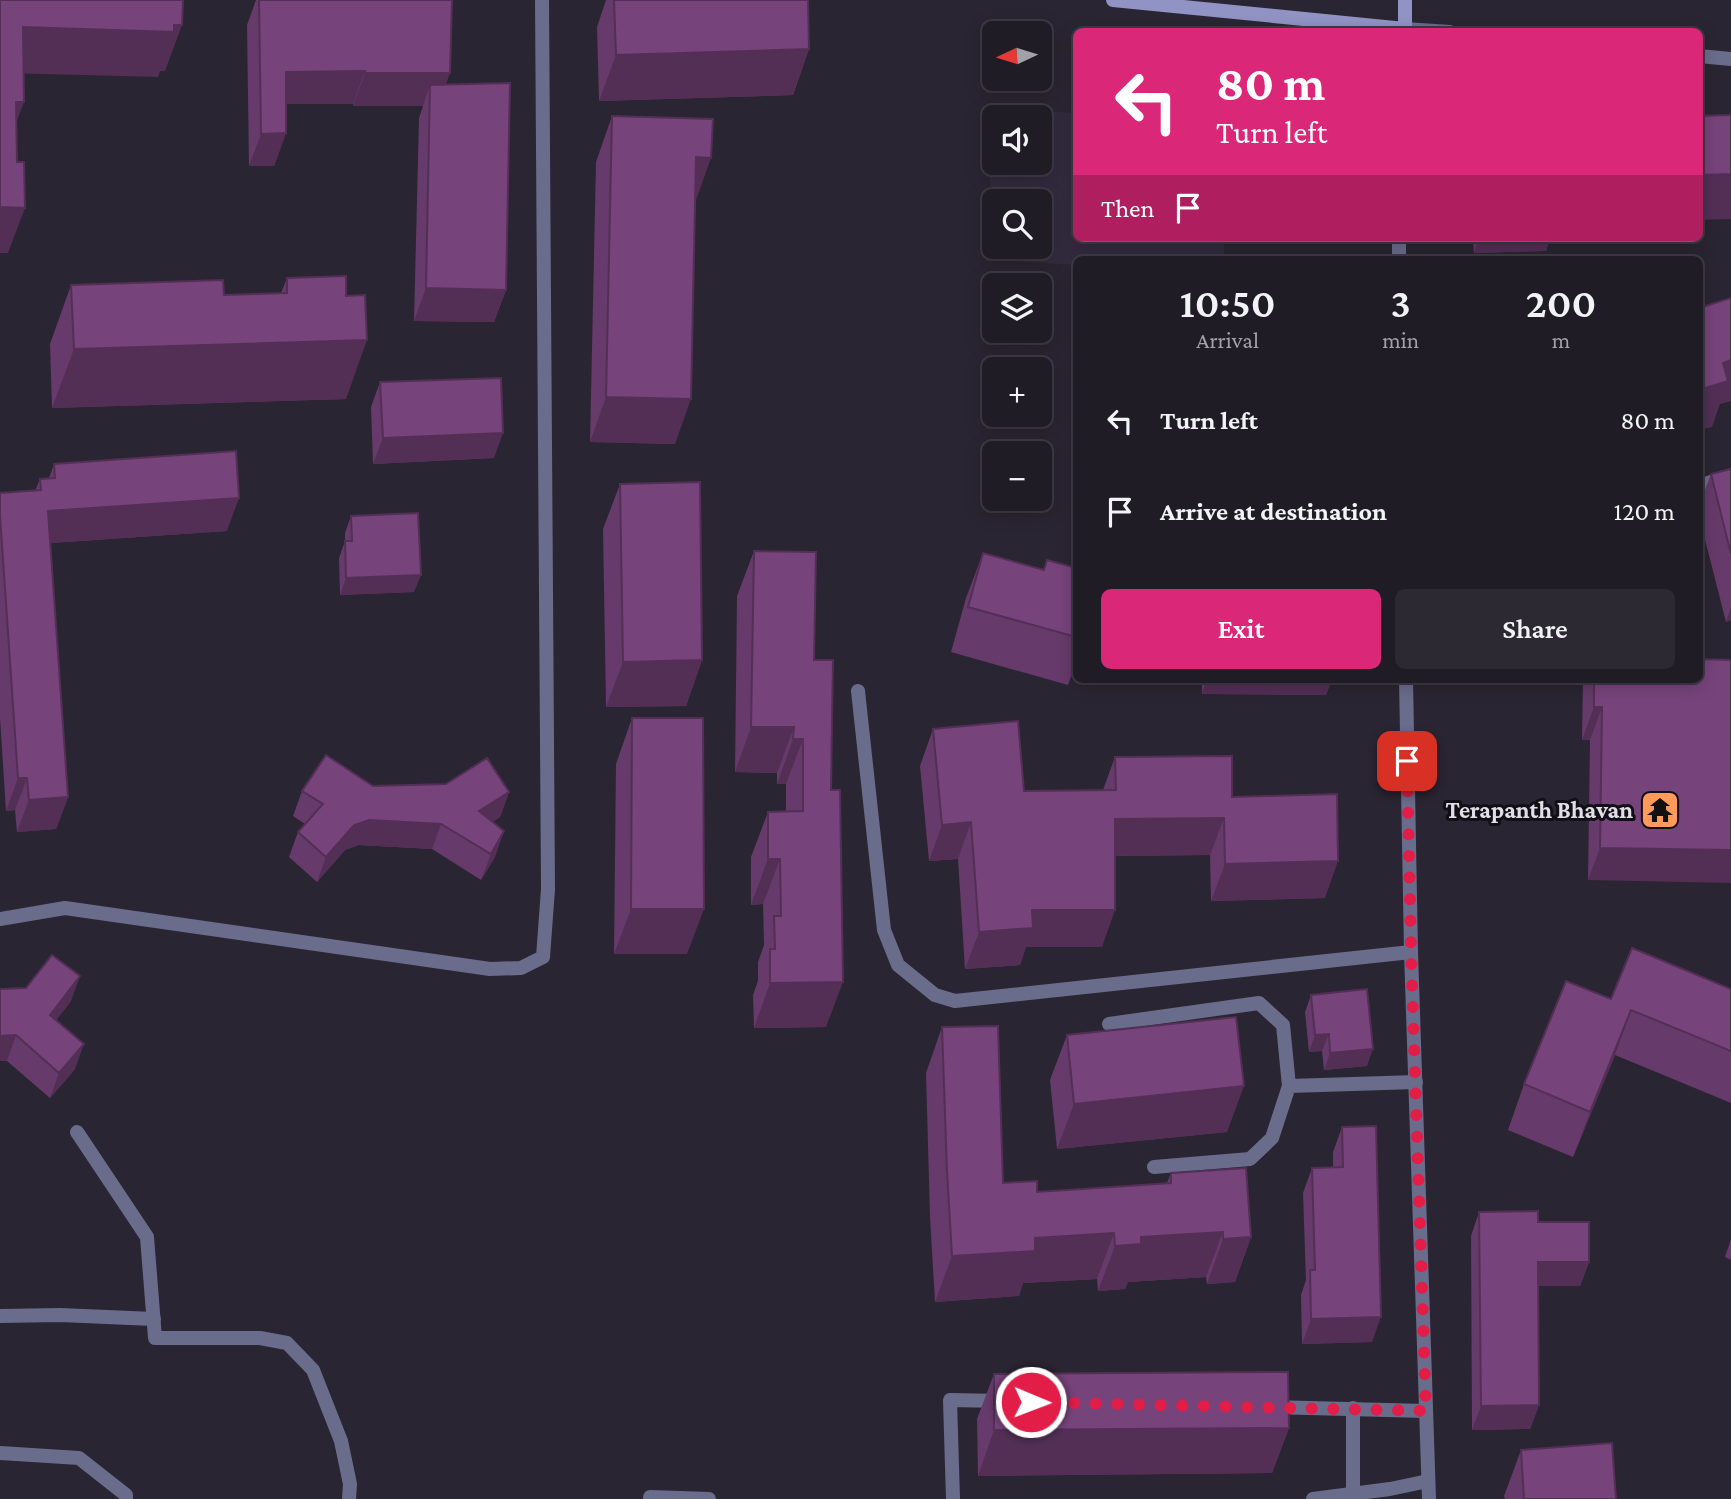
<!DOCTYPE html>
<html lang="en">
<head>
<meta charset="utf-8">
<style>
  body { margin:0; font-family:"Crimson Pro",serif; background:#2d2932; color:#f1f3f6; height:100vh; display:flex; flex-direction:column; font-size:26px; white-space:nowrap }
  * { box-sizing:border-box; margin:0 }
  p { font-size:23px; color:#a2a1a7 }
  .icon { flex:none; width:38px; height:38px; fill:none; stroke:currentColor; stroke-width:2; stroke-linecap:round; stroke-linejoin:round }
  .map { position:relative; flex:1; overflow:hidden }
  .side { position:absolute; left:1073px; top:256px; width:630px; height:427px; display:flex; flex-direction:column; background:#201c26; border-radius:10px; box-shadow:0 4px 18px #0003,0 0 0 2px #3d3a43 }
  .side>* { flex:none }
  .top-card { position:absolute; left:1073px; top:28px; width:630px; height:214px; border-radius:10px; box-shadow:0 4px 18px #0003,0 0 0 2px #3d3a43; background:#db2777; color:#fff; overflow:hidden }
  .needle { width:46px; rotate:266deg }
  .fabs { position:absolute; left:982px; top:21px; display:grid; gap:14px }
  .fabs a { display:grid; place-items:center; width:70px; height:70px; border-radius:10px; background:#201c26; box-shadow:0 4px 18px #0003,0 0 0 2px #3d3a43; font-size:35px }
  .pin { position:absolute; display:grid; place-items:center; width:60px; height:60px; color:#fff; margin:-30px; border-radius:14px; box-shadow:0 4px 10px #0006 }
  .me { position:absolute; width:77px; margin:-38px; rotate:91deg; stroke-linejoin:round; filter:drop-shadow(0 0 5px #0008) }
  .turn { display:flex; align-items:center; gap:24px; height:147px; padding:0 28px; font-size:32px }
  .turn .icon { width:91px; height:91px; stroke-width:2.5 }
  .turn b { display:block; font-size:49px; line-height:60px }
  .then { display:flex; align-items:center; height:66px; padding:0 28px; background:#0003; gap:14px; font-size:26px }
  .eta { display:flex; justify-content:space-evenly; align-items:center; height:119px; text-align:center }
  .eta b { font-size:42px; font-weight:600; line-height:49px }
  .primary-button { display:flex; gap:14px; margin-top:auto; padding:14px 28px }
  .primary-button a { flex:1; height:80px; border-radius:10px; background:#db2777; color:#fff; font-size:28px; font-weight:600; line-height:80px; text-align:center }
  .primary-button a+a { background:#2d2932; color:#f1f3f6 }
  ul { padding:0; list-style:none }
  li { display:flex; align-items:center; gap:21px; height:91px; padding:0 28px }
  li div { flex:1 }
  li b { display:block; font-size:26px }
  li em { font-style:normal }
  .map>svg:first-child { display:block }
  .built { fill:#322b3e; fill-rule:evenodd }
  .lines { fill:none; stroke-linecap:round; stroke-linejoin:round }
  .lane { stroke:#6a6c8b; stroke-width:14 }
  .street { stroke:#6a6c8b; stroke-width:14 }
  .secondary { stroke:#9093c4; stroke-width:14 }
  .wall { fill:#663a6a }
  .shaded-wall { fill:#532f56 }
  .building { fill:#77437b; stroke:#532f56; stroke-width:2 }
  .route { stroke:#e11d48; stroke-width:12; stroke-dasharray:0 21.6 }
  .labels { text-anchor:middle; stroke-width:6; stroke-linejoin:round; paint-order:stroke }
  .poi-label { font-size:24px; font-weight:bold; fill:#e1dee7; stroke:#110f15; text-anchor:end }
</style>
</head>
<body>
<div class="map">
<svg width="1731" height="1499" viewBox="0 0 1731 1499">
  <rect width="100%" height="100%" fill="#2a2532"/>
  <!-- built -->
  <path class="built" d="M982 107 1076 113V238H1224V259H1076V265L998 260 997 247H1040V201H994V220ZM994 117H1040V163H994Z"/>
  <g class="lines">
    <!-- lane -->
    <g class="lane">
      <path d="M1405 29 1450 32"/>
      <path d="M1699 56 1731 59"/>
      <path d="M1699 486 1731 475"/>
      <path d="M858 691 884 930 898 965 935 995 955 1001 1411 952"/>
      <path d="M0 919 65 908 490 969 521 968 543 957 548 889"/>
      <path d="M1109 1024 1259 1003 1283 1025 1289 1086"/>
      <path d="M1154 1167 1250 1159 1272 1138 1289 1086 1416 1082"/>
      <path d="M0 1316 60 1315 154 1319"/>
      <path d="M1270 1407 1426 1411"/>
      <path d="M1353 1408V1494"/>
      <path d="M0 1453 79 1458 126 1495V1499"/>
      <path d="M650 1497 709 1499"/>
      <path d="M953 1499 950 1400 1001 1401"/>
      <path d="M1313 1499 1390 1489 1428 1481"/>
    </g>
    <!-- street -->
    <g class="street">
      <path d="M542 0 548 889"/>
      <path d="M1399 259V238"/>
      <path d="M1406 679 1411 952 1429 1499"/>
      <path d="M77 1132 147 1237 155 1338H260L287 1343 313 1370 341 1441 350 1484 349 1499"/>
    </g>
    <!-- secondary -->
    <path class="secondary" d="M1113 0 1405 29V0"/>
  </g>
  <!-- wall -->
  <g class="wall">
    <path d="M256 0H452L446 85 506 290 494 322 414 321 419 118 423 106H353V104H286V133L274 166H249L247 25Z"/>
    <path d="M606 0H808L809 49 793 95 599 101 597 27Z"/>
    <path d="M612 116 695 203 675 444 590 442 596 162Z"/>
    <path d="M1473 238H1550L1546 251 1474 253Z"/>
    <path d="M287 278 346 399 52 408 50 344 71 285 224 295 281 293Z"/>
    <path d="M380 382 494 458 373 464 371 407Z"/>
    <path d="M54 464 227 531 50 543 68 797 56 829 17 832 15 810 6 811 0 718V493L35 491 40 479 49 478Z"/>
    <path d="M1731 469V620L1726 622 1699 516V506L1711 474Z"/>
    <path d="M620 484 702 660 686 706 606 707 603 529Z"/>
    <path d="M351 516 414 592 340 595 339 558 345 541V533Z"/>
    <path d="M754 551 814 660 826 1027 754 1028 753 995 758 981V962L764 945 763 904 751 905V857L768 812 786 811V784H777V773L735 772 737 596Z"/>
    <path d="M983 553 1044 570 1047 560 1076 568V662L1068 685 951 652 966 598Z"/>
    <path d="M1202 679H1332L1326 695 1202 694Z"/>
    <path d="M1583 679H1699L1588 880 1590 740H1582Z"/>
    <path d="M632 718 687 954H614L616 764Z"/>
    <path d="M933 729 1024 791 1103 790 1115 757 1232 797 1325 898 1211 901 1210 855 1115 856 1102 947H1026L1020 965 965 969 958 859 929 861 920 766Z"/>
    <path d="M302 791 509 792 500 817 492 822 495 857 481 880 432 849 359 845 345 850 317 882 289 857 298 832 305 824 293 816Z"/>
    <path d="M0 989 71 1001 56 1020 75 1069 50 1098 7 1061H0Z"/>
    <path d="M1731 989V1103L1615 1055 1573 1157 1508 1130 1524 1084 1611 999Z"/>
    <path d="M1311 995 1367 1066 1324 1070 1322 1051 1309 1052 1305 1012Z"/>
    <path d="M942 1027 1003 1183 1037 1192 1167 1183 1171 1173 1251 1237 1235 1282 1207 1284 1206 1277 1128 1282 1125 1289 1098 1291 1097 1279 1023 1283 1019 1296 935 1302 930 1217 926 1073Z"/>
    <path d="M1067 1035 1227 1132 1057 1149 1050 1080Z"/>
    <path d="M1342 1127 1372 1342 1302 1344 1301 1295 1306 1280 1303 1193 1312 1168 1333 1167V1152Z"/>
    <path d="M1479 1212 1538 1222 1589 1262 1580 1286H1538L1539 1405 1530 1429 1472 1430 1471 1236Z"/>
    <path d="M1731 1239V1260L1725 1257Z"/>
    <path d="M994 1374 1289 1428 1272 1473 978 1476 977 1419Z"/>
    <path d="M1521 1450 1616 1499H1505L1504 1496Z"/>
  </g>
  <!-- shaded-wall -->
  <g class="shaded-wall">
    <path d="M182 25 165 71H160L158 77 6 73 23 27Z"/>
    <path d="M809 49 793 95 599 101 616 55Z"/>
    <path d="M365 71 353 104H274L286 72Z"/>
    <path d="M365 73H450L438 106 430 85 423 106H353Z"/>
    <path d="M16 102H24L7 147Z"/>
    <path d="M286 133 274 166H249L261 134Z"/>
    <path d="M696 157 711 158 695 203Z"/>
    <path d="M1731 174V219L1699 220V175Z"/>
    <path d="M0 207 25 208 8 253H0Z"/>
    <path d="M1479 238H1550L1546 251 1474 253Z"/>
    <path d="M426 288 506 290 494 322 414 321Z"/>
    <path d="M367 340 346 399 52 408 74 349Z"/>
    <path d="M1731 360V401L1720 404 1712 427 1699 430V390L1723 363Z"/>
    <path d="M606 397 691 399 675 444 590 442Z"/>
    <path d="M503 433 494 458 373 464 383 438Z"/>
    <path d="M239 498 227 531 36 544 48 511Z"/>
    <path d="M421 575 414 592 340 595 346 578Z"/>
    <path d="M1731 608V620L1726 622Z"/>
    <path d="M702 660 686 706 606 707 623 662Z"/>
    <path d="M1207 679H1332L1326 695 1202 694Z"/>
    <path d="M1594 707H1602L1590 740H1582Z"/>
    <path d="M751 727H794L777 773 735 772Z"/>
    <path d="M793 739H803L786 784H777Z"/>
    <path d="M18 778H27L15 810 6 811Z"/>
    <path d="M509 792 500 817 470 836 479 811Z"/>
    <path d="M68 797 56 829 17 832 29 800Z"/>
    <path d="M1224 818 1210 855 1102 856 1115 819Z"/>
    <path d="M369 820 441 824 432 849 359 845 345 850 317 882 326 857 354 825Z"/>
    <path d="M971 822 958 859 929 861 942 825Z"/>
    <path d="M504 831 495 857 481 880 491 854Z"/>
    <path d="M1600 848 1731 850V883L1588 880Z"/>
    <path d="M768 859H780L763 904 751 905Z"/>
    <path d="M1338 861 1325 898 1211 901 1225 864Z"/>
    <path d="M631 909H704L687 954H614Z"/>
    <path d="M1032 910H1115L1102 947H1026L1020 965 965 969 979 932Z"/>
    <path d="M80 976 71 1001 41 1040 50 1015Z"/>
    <path d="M843 982 826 1027 754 1028 770 983Z"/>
    <path d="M1631 1010 1615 1055 1573 1157 1590 1112Z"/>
    <path d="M1329 1034 1322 1051 1309 1052 1315 1035Z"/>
    <path d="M16 1035 7 1061H0V1036Z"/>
    <path d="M84 1044 75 1069 50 1098 59 1073Z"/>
    <path d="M1373 1049 1367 1066 1324 1070 1330 1053Z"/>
    <path d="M1244 1086 1227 1132 1057 1149 1074 1104Z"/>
    <path d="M1223 1232 1206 1277 1128 1282 1125 1289 1098 1291 1115 1246 1141 1237Z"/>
    <path d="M1114 1233 1097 1279 1023 1283 1019 1296 935 1302 952 1256 1035 1238Z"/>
    <path d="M1251 1237 1235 1282 1207 1284 1223 1239Z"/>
    <path d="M1538 1262H1589L1580 1286H1529Z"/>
    <path d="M1381 1317 1372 1342 1302 1344 1311 1319Z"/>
    <path d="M1539 1405 1530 1429 1472 1430 1481 1406Z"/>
    <path d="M1289 1428 1272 1473 978 1476 994 1430Z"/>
  </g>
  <!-- building -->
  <g class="building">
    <path d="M0 0H183L182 25H174V32L23 27 24 102H16L17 162H24L25 208 0 207Z"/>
    <path d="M259 0H452L450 73H365V71L286 72V133L261 134Z"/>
    <path d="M614 0H808L809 49 616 55Z"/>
    <path d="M510 83 506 290 426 288 430 85Z"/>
    <path d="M1731 115V174L1699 175V116Z"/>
    <path d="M612 116 713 119 711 158 696 157 691 399 606 397Z"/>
    <path d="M346 276V296L365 295 367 340 74 349 71 285 223 280 224 295 287 293V278Z"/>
    <path d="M1731 298V360L1723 363 1728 381 1699 390V308Z"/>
    <path d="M501 378 503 433 383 438 380 382Z"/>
    <path d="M236 451 239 498 48 511 68 797 29 800 27 778H18L0 516V493L41 490 40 479 55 478 54 464Z"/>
    <path d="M1731 469V554L1711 474Z"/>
    <path d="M700 482 702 660 623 662 620 484Z"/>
    <path d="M418 513 421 575 346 578 345 541H352L351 516Z"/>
    <path d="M754 551 816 552 814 660H833L831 790H840L843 982 770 983V949H775L774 916H781L780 859H768V812L803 811V739H793L794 727H751Z"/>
    <path d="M983 553 1044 570 1047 560 1076 568V637L968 607Z"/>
    <path d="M1699 659 1731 660V850L1600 848 1602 707H1594V679H1699Z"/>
    <path d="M632 718H703L704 909H631Z"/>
    <path d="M1018 721 1024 791 1116 790 1115 757 1232 756V797L1337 794 1338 861 1225 864 1224 818 1115 819V910H1032L1033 928 979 932 971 822 942 825 933 729Z"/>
    <path d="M326 755 373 786 446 784 487 758 509 792 479 811 504 831 491 854 441 824 369 820 354 825 326 857 298 832 323 804 302 791Z"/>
    <path d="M1632 948 1731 989V1051L1631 1010 1590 1112 1524 1084 1566 981 1611 999Z"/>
    <path d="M52 955 80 976 50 1015 84 1044 59 1073 16 1035 0 1036V989L26 988Z"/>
    <path d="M1367 989 1373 1049 1330 1053 1329 1034 1315 1035 1311 995Z"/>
    <path d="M1236 1017 1244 1086 1074 1104 1067 1035Z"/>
    <path d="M998 1026 1003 1183 1037 1181V1192L1171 1183V1173L1246 1168 1251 1237 1223 1239V1232L1141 1237V1244L1115 1246 1114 1233 1035 1238V1251L952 1256 947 1171 942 1027Z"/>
    <path d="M1376 1126 1381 1317 1311 1319 1310 1270H1315L1312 1168 1343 1167 1342 1127Z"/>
    <path d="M1538 1211V1222H1589V1262H1538L1539 1405 1481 1406 1479 1212Z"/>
    <path d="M1288 1372 1289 1428 994 1430V1374Z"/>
    <path d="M1612 1443 1616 1499H1524L1521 1450Z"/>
  </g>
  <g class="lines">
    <!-- route -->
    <path class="route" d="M1031 1402 1426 1411 1411 952 1407 761"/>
  </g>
  <!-- icons -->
  <defs>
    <g id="temple-square" transform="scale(2.0125)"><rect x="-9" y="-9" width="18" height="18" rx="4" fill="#ff9a5b" stroke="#110f15"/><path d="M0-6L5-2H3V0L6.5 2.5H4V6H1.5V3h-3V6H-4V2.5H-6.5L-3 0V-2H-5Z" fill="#111"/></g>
  </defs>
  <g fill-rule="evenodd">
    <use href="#temple-square" x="1660" y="810"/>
  </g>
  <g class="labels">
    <!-- poi labels -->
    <g class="poi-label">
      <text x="1633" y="818">Terapanth Bhavan</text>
    </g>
  </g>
</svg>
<div class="fabs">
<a><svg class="needle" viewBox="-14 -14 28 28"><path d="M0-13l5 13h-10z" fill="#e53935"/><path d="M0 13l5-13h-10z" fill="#a2a1a7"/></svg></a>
<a><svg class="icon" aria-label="sound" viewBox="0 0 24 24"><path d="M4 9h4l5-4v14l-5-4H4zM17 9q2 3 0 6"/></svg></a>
<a><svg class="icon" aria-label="search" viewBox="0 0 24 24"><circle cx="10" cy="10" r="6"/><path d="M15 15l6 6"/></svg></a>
<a><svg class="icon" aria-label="layers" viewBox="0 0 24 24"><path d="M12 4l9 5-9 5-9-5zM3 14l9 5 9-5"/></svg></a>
<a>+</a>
<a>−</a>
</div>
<div class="pin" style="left:1407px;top:761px;background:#d93025"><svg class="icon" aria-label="arrive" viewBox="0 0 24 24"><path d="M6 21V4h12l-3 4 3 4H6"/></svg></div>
<svg class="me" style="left:1031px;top:1402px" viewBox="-20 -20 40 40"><circle r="17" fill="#e11d48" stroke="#fff" stroke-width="3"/><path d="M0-11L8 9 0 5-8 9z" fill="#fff"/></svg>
<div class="top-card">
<div class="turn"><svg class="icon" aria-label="left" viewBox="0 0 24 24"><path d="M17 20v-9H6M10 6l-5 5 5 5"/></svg><div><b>80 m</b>Turn left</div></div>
<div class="then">Then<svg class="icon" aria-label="arrive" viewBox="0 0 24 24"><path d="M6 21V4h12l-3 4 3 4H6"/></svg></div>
</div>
<section class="side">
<div class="eta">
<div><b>10:50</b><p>Arrival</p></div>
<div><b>3</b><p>min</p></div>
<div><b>200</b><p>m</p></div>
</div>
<ul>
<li><svg class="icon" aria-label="left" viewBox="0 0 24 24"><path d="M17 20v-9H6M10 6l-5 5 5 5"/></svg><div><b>Turn left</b></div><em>80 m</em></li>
<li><svg class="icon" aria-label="arrive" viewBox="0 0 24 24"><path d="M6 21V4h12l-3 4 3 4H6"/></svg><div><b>Arrive at destination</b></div><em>120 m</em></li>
</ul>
<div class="primary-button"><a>Exit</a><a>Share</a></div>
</section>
</div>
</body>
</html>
